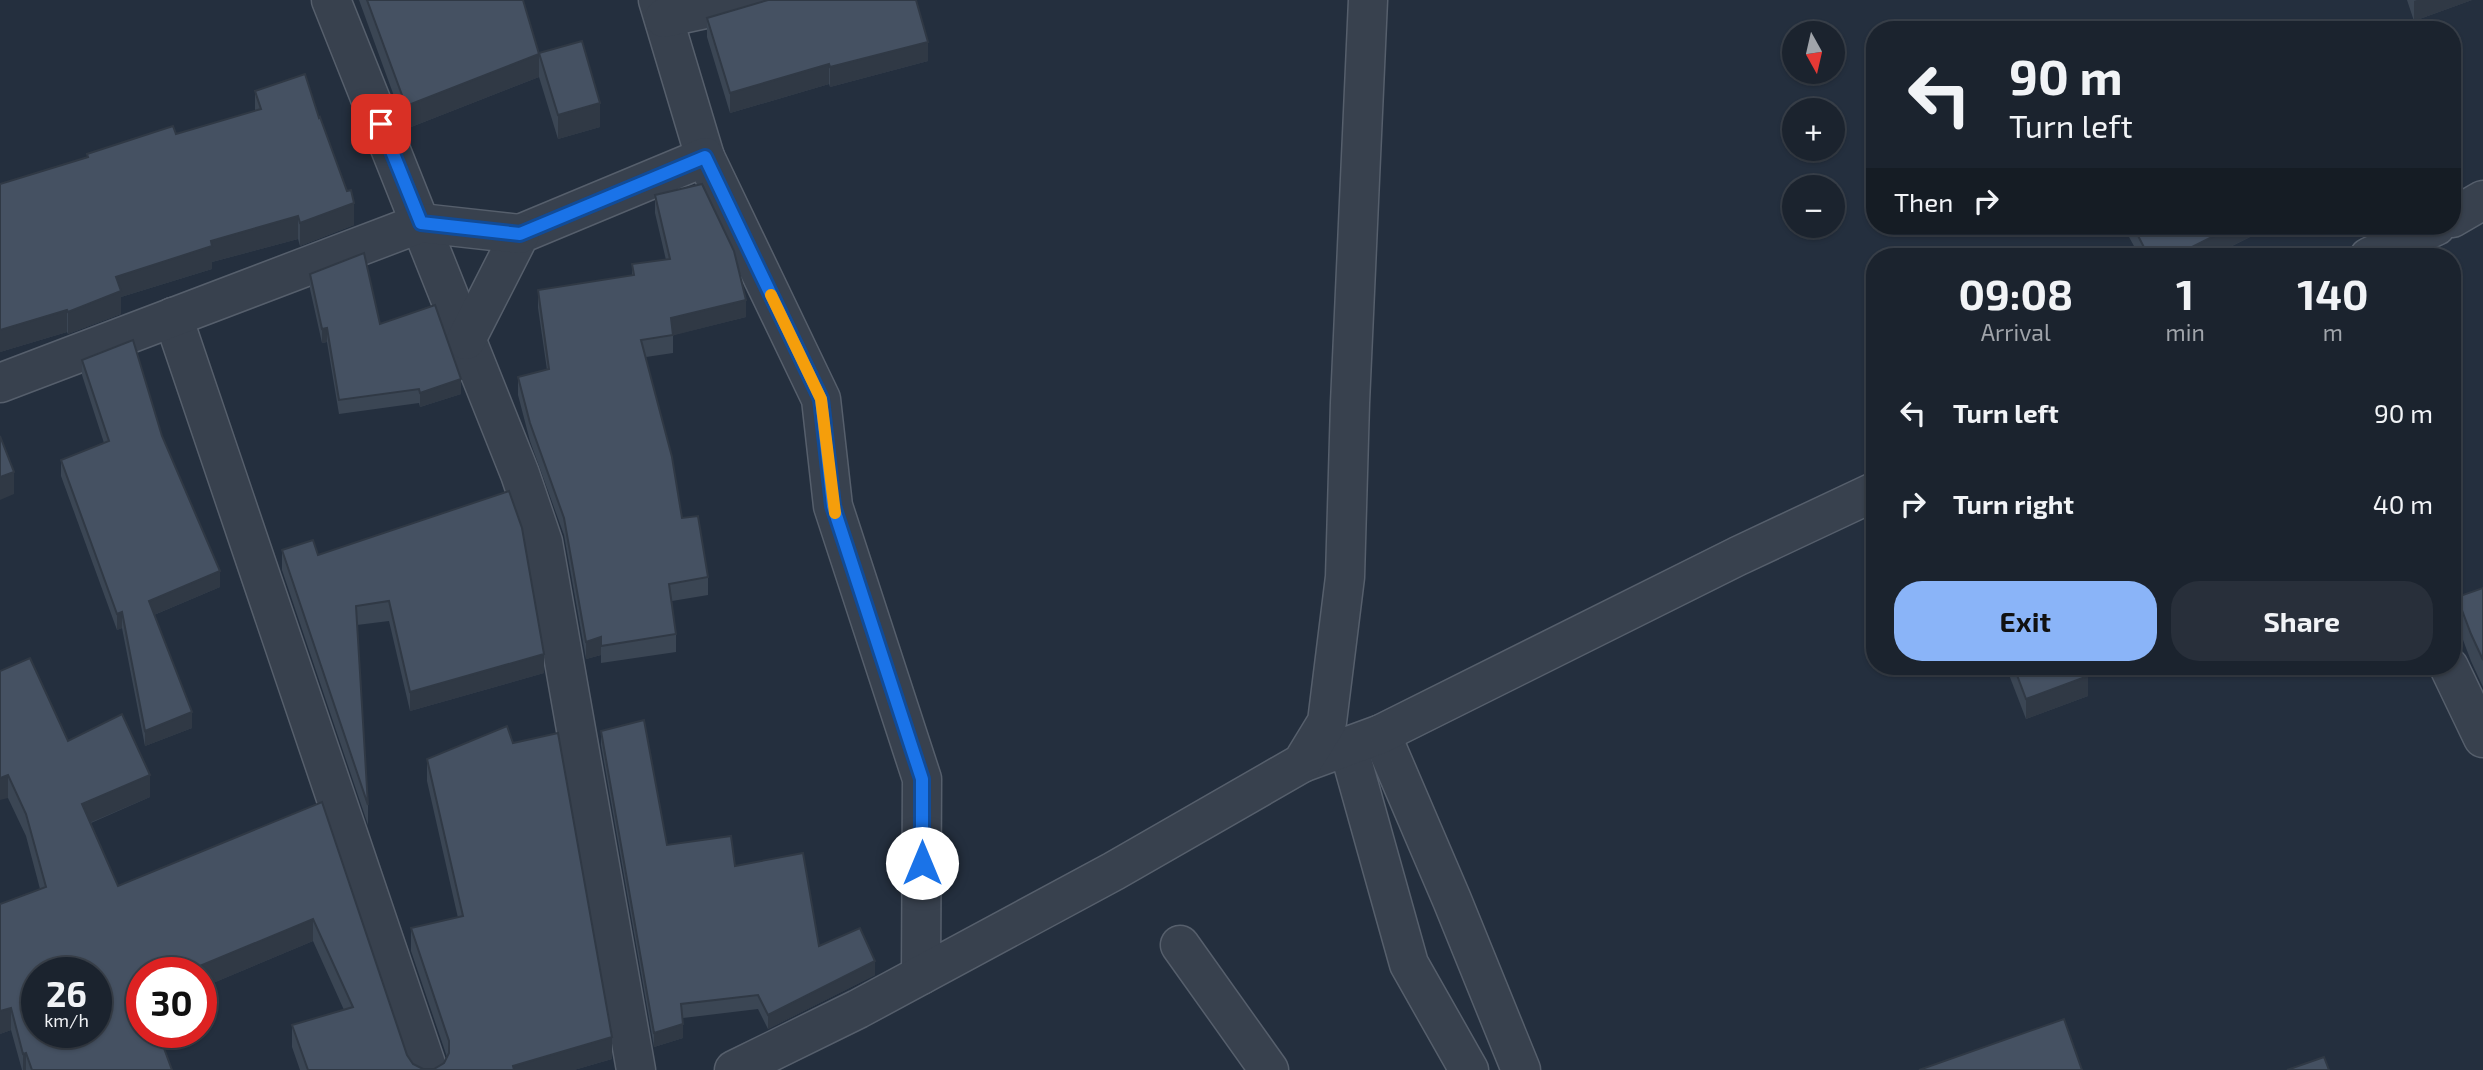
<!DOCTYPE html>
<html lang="en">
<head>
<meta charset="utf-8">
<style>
  body { margin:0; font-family:"Exo 2",sans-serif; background:#282f3a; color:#f1f3f6; height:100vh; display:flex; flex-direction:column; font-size:26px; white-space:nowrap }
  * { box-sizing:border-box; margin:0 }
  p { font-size:23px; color:#a0a4aa }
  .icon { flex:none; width:38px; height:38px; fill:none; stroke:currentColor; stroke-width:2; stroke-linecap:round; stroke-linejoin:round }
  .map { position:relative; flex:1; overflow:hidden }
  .sheet { position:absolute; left:1866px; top:248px; width:595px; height:427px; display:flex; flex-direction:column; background:#1b232e; border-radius:28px; box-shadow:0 2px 5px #0004,0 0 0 2px #39404a }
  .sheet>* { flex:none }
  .guide { position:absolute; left:1866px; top:21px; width:595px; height:214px; border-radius:28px; box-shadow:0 2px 5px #0004,0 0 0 2px #39404a; background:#1b232e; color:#f1f3f6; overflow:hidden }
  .needle { width:46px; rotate:172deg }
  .tools { position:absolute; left:1782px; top:21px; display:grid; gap:14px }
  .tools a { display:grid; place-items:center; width:63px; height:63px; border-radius:50%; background:#1b232e; box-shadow:0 2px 5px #0004,0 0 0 2px #39404a; font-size:35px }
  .speed { position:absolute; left:21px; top:957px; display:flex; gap:14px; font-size:35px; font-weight:700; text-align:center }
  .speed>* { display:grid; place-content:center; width:91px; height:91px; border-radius:50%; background:#1b232e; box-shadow:0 2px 5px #0004,0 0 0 2px #39404a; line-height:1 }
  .speed small { font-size:18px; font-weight:400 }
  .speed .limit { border:10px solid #d22; background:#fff; color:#111 }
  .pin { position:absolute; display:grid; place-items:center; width:60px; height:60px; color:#fff; margin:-30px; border-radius:14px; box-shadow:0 4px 10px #0006 }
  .me { position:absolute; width:77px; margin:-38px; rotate:0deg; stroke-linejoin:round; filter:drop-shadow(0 0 5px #0008) }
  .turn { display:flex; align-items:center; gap:24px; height:147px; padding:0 28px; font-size:32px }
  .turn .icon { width:91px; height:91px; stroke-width:2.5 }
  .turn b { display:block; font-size:49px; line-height:60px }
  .then { display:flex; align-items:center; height:66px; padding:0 28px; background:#0003; gap:14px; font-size:26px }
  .eta { display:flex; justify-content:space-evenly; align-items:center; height:119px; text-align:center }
  .eta b { font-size:42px; font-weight:700; line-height:49px }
  .action { display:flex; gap:14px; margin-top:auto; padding:14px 28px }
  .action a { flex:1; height:80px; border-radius:28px; background:#8ab4f8; color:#111; font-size:28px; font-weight:700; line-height:80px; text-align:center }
  .action a+a { background:#282f3a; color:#f1f3f6 }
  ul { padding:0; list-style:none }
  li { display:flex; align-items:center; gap:21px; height:91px; padding:0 28px }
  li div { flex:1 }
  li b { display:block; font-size:26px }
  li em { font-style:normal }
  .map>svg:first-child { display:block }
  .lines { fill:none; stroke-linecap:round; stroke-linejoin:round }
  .minor-casing { stroke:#565f6c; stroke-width:41 }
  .minor { stroke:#38414e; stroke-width:38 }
  .wall { fill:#3b4654 }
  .shaded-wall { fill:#303945 }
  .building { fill:#455162; stroke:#303945; stroke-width:2; fill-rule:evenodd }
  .route-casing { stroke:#114b97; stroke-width:18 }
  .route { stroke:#1a73e8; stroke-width:12 }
  .slow { stroke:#f59e0b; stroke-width:12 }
</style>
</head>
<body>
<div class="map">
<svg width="2483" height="1070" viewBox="0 0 2483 1070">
  <rect width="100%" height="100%" fill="#242f3e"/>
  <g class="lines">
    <!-- minor casing -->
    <g class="minor-casing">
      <g id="minor">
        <path d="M331 0 520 474 543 542 636 1070"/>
        <path d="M658 0 705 157"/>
        <path d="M664 18 747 0"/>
        <path d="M2452 218 2483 200"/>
        <path d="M2369 257 2436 226"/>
        <path d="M173 317 428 1070"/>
        <path d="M466 340 520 234 705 157 821 399 833 506 922 779 921 975"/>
        <path d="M0 383 421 223 520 234"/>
        <path d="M2449 667 2483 738"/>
        <path d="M1381 734 1452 900 1521 1070"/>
        <path d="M1348 746 1409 964 1469 1070"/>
        <path d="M1302 763 1381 734 1738 556 1874 492"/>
        <path d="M1180 945 1269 1070"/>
        <path d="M734 1070 858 1009 1114 871 1302 763 1327 722 1345 577 1350 403 1368 0"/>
      </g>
    </g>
    <!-- minor -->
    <use href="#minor" class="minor"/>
  </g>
  <!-- wall -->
  <g class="wall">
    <path d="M359 0H523L539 54 600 127 558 139 539 77 406 129Z"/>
    <path d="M2407 0H2472L2414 21Z"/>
    <path d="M707 18 928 61 830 87 829 84 730 113 707 37Z"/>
    <path d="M255 91 354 225 300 246 298 239 212 262V269L121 297V314L68 334 67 332 0 352 87 157V154L176 134 255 111Z"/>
    <path d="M655 195 746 317 673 335V353L646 357 682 518 708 577V595L672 601 676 634V652L601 663V655L586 659 564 535 530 441 518 395V377L547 370 538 308V290L632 275V264L666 260 655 213Z"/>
    <path d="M2123 226H2272L2210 257H2140Z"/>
    <path d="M310 274 380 324 461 394 420 407 419 403 339 414 327 342 322 343 310 289Z"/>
    <path d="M82 360 162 436 220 587 154 615 192 728 145 746 122 628 117 630 61 476V460L104 443 82 375Z"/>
    <path d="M282 550 318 555 544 673 410 711 389 621 357 625 368 805V825L282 570Z"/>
    <path d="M2483 588V687L2471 661 2457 624V597Z"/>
    <path d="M2006 667H2084L2088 696 2026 719Z"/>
    <path d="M0 671 68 741 150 797 91 823 118 886 322 802 407 1055 413 1064 423 1069H434L444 1063 447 1057 411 951V928L458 918 427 781V759L612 1059 574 1070H300L292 1047V1025L344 1010 313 941 201 988V973H142V1032L172 1070H22L11 1030 0 1034V904L40 889 26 836 8 798Z"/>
    <path d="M601 731 667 845 735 866 819 946 875 975 768 1029 758 1009 683 1018V1038L654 1047 601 745Z"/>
  </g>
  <!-- shaded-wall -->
  <g class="shaded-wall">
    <path d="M2417 0H2472L2414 21V1Z"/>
    <path d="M928 42V61L830 87V67Z"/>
    <path d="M539 54V77L406 129V106Z"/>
    <path d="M829 64V84L730 113V93Z"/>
    <path d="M600 103V127L558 139V115Z"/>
    <path d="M354 203V225L300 246V223Z"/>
    <path d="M298 216V239L212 262V269L121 297V314L68 334V312L116 277 211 241Z"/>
    <path d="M2234 226H2272L2210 257H2172Z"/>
    <path d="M746 300V317L671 336V318Z"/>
    <path d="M67 310V332L0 352V330Z"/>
    <path d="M327 328V342L322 343V329Z"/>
    <path d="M461 379V394L420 407V393Z"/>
    <path d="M14 472V494L0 500V477Z"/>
    <path d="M220 571V587L149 617V601Z"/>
    <path d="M122 612V628L117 630V614Z"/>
    <path d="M601 637V655L586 659V642Z"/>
    <path d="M544 654V673L410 711V692Z"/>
    <path d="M2088 676V696L2026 719V699Z"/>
    <path d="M192 712V728L145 746V731Z"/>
    <path d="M8 775V798L0 800V778Z"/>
    <path d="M150 775V797L82 826V804Z"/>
    <path d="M313 919V941L201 988V973H183Z"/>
    <path d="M875 961V975L768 1029V1015Z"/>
    <path d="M11 1008V1030L0 1034V1011Z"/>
    <path d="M683 1024V1038L654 1047V1033Z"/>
    <path d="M612 1037V1059L574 1070H513V1066Z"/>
    <path d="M26 1053V1070H23V1054Z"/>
  </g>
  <!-- building -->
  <g class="building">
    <path d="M367 0H523L539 54 406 106Z"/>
    <path d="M768 0H916L928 42 830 67 829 64 730 93 707 18Z"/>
    <path d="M582 41 600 103 558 115 539 53Z"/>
    <path d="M305 74 319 118 320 117 347 191 351 190 354 203 300 223 298 216 211 241 212 246 116 277 121 291 68 312 67 310 0 330V184L88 157 87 154 173 126 176 134 261 109 255 91Z"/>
    <path d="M702 184 734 251 746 300 671 318 673 335 641 340 672 457 682 518 698 516 708 577 669 584 676 634 601 646V637L586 642 564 518 530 423 518 377 549 369 538 290 634 275 632 264 670 259 655 195Z"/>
    <path d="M2133 226H2234L2172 257H2149Z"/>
    <path d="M364 253 380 324 435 305 461 379 420 393 419 389 339 400 327 328 322 329 310 274Z"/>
    <path d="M133 340 162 436 220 571 149 601 192 712 145 731 122 612 117 614 61 460 109 441 82 360Z"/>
    <path d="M0 436 14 472 0 477Z"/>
    <path d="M509 491 522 528 544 654 410 692 389 601 356 606 368 805 282 550 313 540 318 555Z"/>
    <path d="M2483 588V660L2471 634 2457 597Z"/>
    <path d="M30 658 68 741 122 714 150 775 82 804 118 886 322 802 407 1055 413 1064 423 1069H434L444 1063 449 1053V1041L411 928 463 916 427 759 507 726 513 743 558 733 612 1037 513 1066 514 1070H308L292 1025 353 1007 313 919 183 973H142V1032H158L172 1070H32L26 1053 23 1054 11 1008 0 1011V904L46 887 26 814 8 775 0 778V671ZM37 973H96V1032H37Z"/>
    <path d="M2014 667H2084L2088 676 2026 699Z"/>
    <path d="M644 720 667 845 731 836 735 866 803 853 819 946 860 928 875 961 768 1015 758 995 681 1004 683 1024 654 1033 601 731Z"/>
    <path d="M2064 1019 2082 1070H1919Z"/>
    <path d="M2324 1057 2329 1070H2287Z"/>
  </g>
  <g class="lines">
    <!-- route casing -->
    <g class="route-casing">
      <path id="route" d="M381 124 421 223 520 234 705 157 821 399 833 506 922 779V863"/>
    </g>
    <!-- route -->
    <use href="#route" class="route"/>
    <!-- slow -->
    <path class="slow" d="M771 295 821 399 835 513"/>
  </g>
</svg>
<div class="tools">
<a><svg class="needle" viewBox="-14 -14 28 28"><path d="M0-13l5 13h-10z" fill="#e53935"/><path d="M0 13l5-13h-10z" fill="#a0a4aa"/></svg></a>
<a>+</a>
<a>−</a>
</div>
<div class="speed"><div>26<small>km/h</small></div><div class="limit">30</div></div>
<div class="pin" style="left:381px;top:124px;background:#d93025"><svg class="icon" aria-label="arrive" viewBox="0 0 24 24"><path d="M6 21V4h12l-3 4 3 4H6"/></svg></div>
<svg class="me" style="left:922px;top:863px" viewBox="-20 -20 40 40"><circle r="19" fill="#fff"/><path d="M0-13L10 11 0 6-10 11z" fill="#1a73e8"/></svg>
<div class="guide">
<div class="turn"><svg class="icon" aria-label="left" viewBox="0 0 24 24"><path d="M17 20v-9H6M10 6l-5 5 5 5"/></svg><div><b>90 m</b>Turn left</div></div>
<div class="then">Then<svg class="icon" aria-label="right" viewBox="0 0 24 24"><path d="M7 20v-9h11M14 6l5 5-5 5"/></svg></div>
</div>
<section class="sheet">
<div class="eta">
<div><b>09:08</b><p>Arrival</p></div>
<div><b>1</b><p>min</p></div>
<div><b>140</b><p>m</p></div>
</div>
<ul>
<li><svg class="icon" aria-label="left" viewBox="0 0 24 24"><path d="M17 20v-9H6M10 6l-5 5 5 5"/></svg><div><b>Turn left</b></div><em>90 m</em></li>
<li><svg class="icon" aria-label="right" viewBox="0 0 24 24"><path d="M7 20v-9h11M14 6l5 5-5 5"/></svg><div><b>Turn right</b></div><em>40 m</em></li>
</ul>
<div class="action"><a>Exit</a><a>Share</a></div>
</section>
</div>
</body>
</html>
